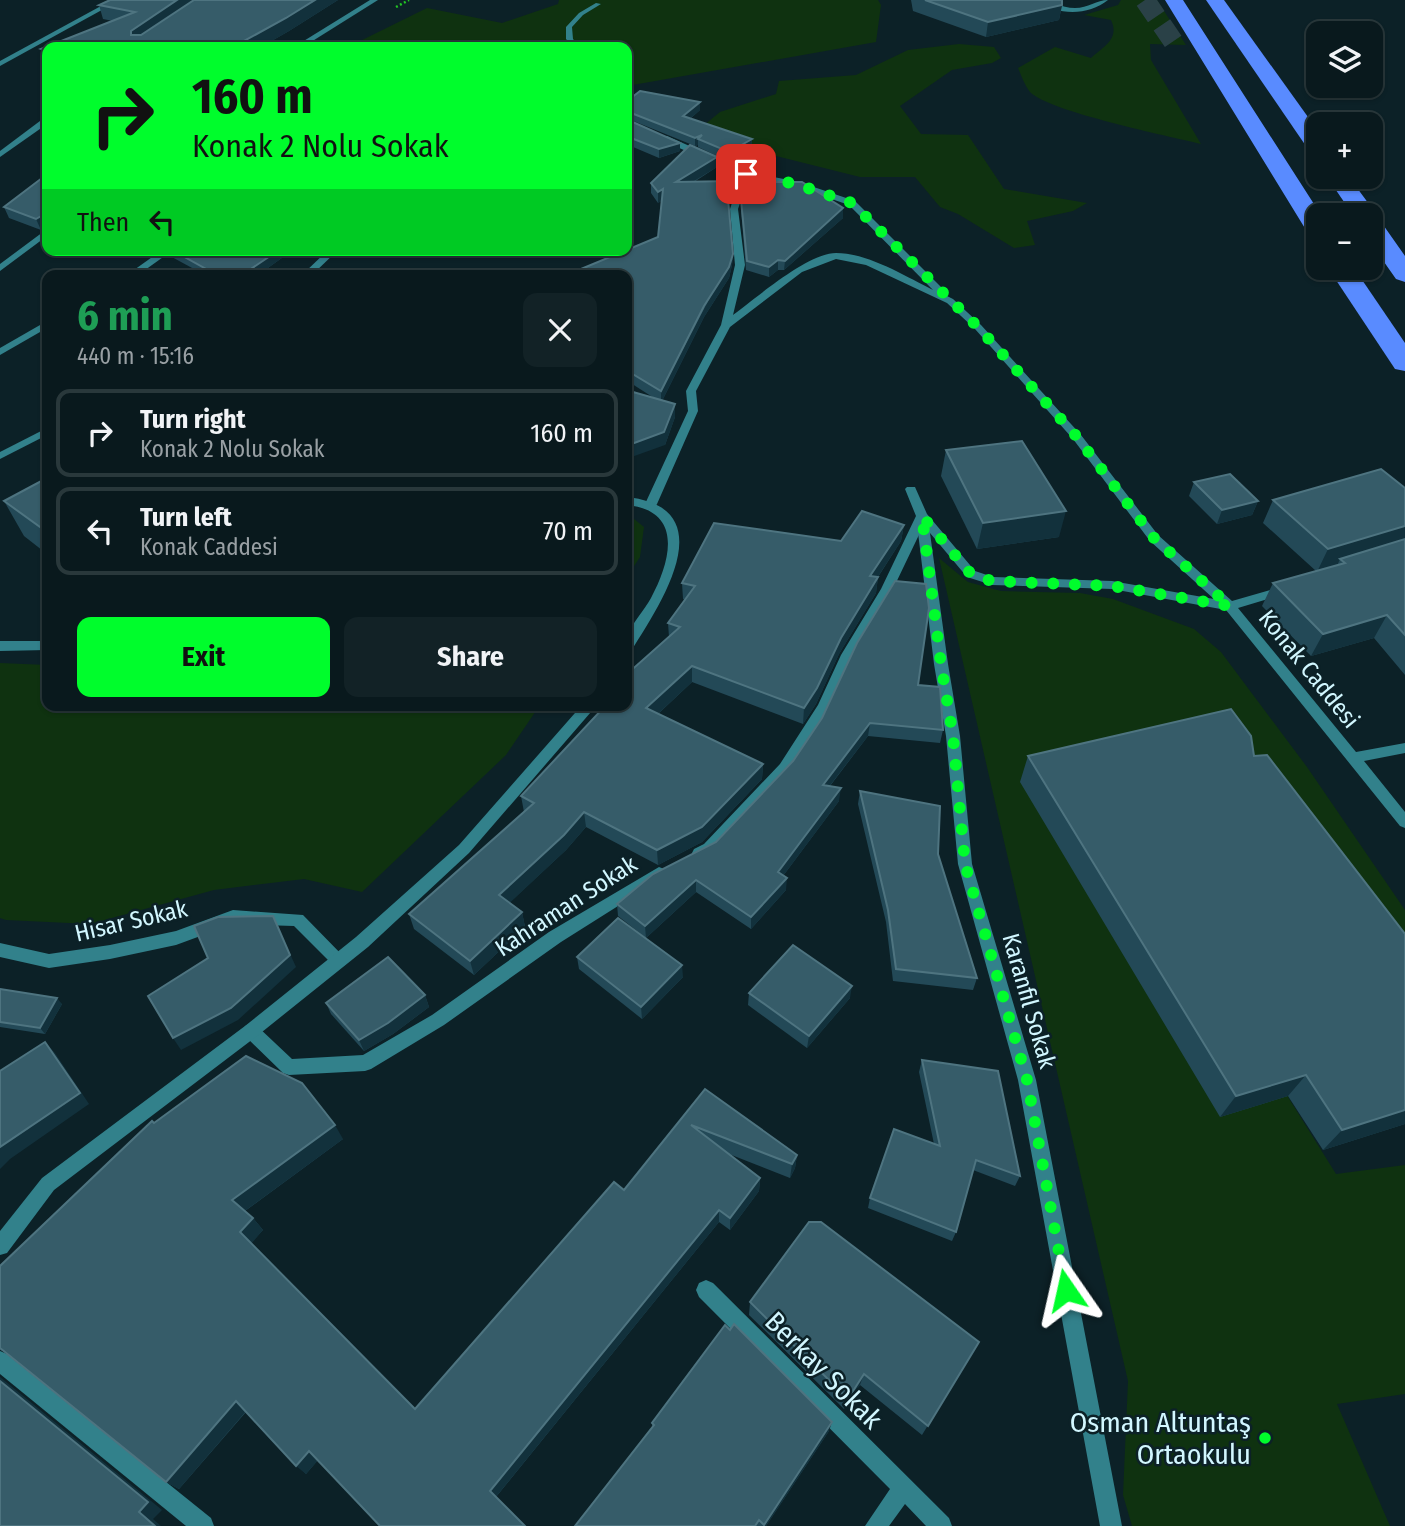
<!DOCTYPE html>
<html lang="en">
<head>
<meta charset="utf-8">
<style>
  body { margin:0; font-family:"Fira Sans Condensed",sans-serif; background:#122226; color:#f1f3f6; height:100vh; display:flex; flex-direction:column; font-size:26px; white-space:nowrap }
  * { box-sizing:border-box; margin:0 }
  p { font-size:23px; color:#99a0a4 }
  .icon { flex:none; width:38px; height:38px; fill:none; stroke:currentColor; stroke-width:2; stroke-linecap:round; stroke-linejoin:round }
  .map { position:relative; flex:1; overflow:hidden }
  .details { position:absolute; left:42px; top:270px; width:590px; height:441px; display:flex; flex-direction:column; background:#09191d; border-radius:14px; box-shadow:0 2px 5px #0004,0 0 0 2px #29383b }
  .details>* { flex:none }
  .top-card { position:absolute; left:42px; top:42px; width:590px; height:214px; border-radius:14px; box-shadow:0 2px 5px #0004,0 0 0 2px #29383b; background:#00fd2c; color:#111; overflow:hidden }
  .tools { position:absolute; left:1306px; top:21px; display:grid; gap:14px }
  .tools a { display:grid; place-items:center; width:77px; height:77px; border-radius:14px; background:#09191d; box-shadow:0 2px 5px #0004,0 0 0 2px #29383b; font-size:35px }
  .pin { position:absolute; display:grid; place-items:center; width:60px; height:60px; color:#fff; margin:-30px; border-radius:14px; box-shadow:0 4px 10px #0006 }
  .me { position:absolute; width:77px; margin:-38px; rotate:349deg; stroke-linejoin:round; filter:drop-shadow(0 0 5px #0008) }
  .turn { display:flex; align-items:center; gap:24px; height:147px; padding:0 35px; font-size:32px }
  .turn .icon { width:91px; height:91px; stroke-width:2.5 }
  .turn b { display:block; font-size:49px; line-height:60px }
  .then { display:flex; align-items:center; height:66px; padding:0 35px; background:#0003; gap:14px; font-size:26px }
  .round { display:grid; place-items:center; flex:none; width:74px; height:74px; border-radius:14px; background:#122226 }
  .headline { display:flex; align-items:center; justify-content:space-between; height:119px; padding:0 35px }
  h1 { font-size:42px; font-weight:700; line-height:52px; color:#1e9e55 }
  .button { display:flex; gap:14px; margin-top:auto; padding:14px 35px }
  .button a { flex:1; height:80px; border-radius:14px; background:#00fd2c; color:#111; font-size:28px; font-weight:700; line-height:80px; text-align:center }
  .button a+a { background:#122226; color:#f1f3f6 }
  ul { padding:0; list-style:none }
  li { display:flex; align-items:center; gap:21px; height:88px; margin:0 14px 10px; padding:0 21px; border:4px solid #29383b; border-radius:14px }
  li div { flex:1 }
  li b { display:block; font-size:26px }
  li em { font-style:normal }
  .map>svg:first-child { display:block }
  .green { fill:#0f3210 }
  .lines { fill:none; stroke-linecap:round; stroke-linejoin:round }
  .primary-tunnel { stroke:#2a4147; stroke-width:20; stroke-dasharray:20 10; stroke-linecap:butt }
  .path { stroke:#22c424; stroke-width:2.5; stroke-dasharray:2 2.5; stroke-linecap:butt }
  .pedestrian { fill:#32818b; fill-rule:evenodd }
  .minor { fill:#32818b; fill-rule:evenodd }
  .tertiary { fill:#32818b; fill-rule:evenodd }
  .primary { fill:#598bff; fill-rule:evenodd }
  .wall { fill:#234957 }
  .shaded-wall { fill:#12313c }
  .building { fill:#365c69; stroke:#4e7480; stroke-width:2 }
  .route { stroke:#00fd2c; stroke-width:12; stroke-dasharray:0 21.6 }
  .poi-dot { fill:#00fd2c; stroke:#0c2127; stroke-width:2.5 }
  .labels { text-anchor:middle; stroke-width:5; stroke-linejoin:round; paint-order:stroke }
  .street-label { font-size:24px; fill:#d2f7ff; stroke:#0c2127 }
  .near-street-label { font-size:28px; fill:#d2f7ff; stroke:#0c2127 }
  .near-poi-label { font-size:28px; fill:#d2f7ff; stroke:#0c2127; text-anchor:end }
</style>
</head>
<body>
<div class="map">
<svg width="1405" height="1526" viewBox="0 0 1405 1526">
  <rect width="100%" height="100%" fill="#0c2127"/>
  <!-- green -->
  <g class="green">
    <path d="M559 0H878L881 5 876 42 627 86 626 47 542 44 537 47H348L427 8 502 23 558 4Z"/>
    <path d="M1121 0H1157L1186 45 1150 44 1151 60 1201 144C1169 136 1050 112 1030 92 1025 86 1021 75 1018 68L1055 47 1091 58C1104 46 1120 39 1111 20L1084 15 1118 5Z"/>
    <path d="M959 44 994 47 1001 58 992 63 952 70 900 106 921 134 968 135 1004 189 1087 203 1073 211 1027 221 1035 245 1014 248 958 214 940 207 915 177H860L692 135 720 112 776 94 779 81 856 75 908 50Z"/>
    <path d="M629 515 644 527 640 557 627 577 626 516Z"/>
    <path d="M939 558 968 582 1001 591 1080 593 1113 599 1194 629 1221 652 1307 767 1405 910V1053L1288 1097 1336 1174 1405 1165V1394L1337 1404 1390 1526H1132L1123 1495 1128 1381Z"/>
    <path d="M0 663 47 665V705H540L506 755 362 892 304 879 214 890 90 924 6 920 0 918Z"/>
  </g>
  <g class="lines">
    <!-- primary-tunnel -->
    <path class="primary-tunnel" d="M1145 0 1177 47"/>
    <!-- path -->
    <path class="path" d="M396 7 409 0"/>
    <!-- pedestrian -->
    <g class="pedestrian">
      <path d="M922 512 928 516 893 589 853 655 831 706 790 772 714 852 699 859 694 857 692 853 694 849 704 844 780 764 818 705 841 655 881 589 916 516Z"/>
      <path d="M659 867 664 869 667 873 664 877 561 942 444 1025 371 1069 365 1071 289 1075 283 1073 245 1036 243 1031 245 1026 251 1023 257 1026 292 1059 363 1055 432 1015 549 932Z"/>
    </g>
    <!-- minor -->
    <g class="minor">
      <path d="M112 0H120L0 66V61Z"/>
      <path d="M1037 0C1050 0 1061 8 1075 8 1088 8 1097 0 1108 0 1088 16 1057 16 1037 0Z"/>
      <path d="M596 3 601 4 583 15 572 27 573 39 580 47H573L566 39V27L579 13Z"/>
      <path d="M44 118H47V124L0 157V151Z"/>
      <path d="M661 136H667L748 172 799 182 855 201 946 292 943 294 953 299 981 325 1081 435 1158 535 1232 601 1284 586 1288 587 1290 590 1288 593 1238 608 1356 752 1405 743V753L1364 761 1405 812V828L1400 826 1226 610 1112 589 992 585 967 577 930 533 948 664 960 736 972 864 1036 1080 1122 1526H1100L1018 1080 958 864 946 736 934 664 916 516 905 489 907 487H915L927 514 975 571 993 577 1112 581 1214 599 1150 541 1073 439 975 329 947 303 866 265 836 259 802 272 730 327 696 391 698 411 657 504 655 507H647L645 504 688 411 686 391 721 325 735 265 730 209 741 175 661 140ZM749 177 794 186 849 205 933 290C905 276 868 253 836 253 808 253 756 298 733 315L745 265 738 209Z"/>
      <path d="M233 910 303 915 347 960 345 965 339 967 333 965 294 926 233 924 176 945 110 959 49 968 0 957V943L49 954 110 945 176 931Z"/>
      <path d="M706 1280 713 1283 949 1518 952 1526H926L905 1504 889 1526H865L890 1489 699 1297 696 1290 699 1283Z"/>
      <path d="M0 1351 7 1354 211 1518 214 1526H186L0 1374Z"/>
    </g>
    <!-- tertiary -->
    <g class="tertiary">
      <path d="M370 0H378L303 47H294Z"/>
      <path d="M47 229V236L0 271V264Z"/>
      <path d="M162 250H173L138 275H127Z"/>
      <path d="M328 250H338L312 275H302Z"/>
      <path d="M47 321V328L0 355V348Z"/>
      <path d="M47 428V435L0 459V452Z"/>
      <path d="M626 497C726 507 660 605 631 651L626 652C626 647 626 641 627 636 632 623 644 611 651 598 671 561 684 510 626 505Z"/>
      <path d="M0 641H47V650L0 651Z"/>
      <path d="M582 705H597L469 853 368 947 257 1036 54 1190 7 1253 0 1255V1231L42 1178 245 1026 356 937 459 845Z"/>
    </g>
    <!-- primary -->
    <g class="primary">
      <path d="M1165 0H1183L1321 215H1318V237L1309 235 1306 230Z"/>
      <path d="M1206 0H1224L1318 131V154L1310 152Z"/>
      <path d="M1327 177H1349L1377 215 1375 218 1379 219 1405 256V282L1396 279 1370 242V215H1353Z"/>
      <path d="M1328 268H1354L1405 343V371L1395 369Z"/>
    </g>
  </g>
  <!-- wall -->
  <g class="wall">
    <path d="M110 0H338L289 31 261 47H47V63H46L41 49 113 21 103 19 99 5Z"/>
    <path d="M911 0H1062V5L1059 20 986 37 913 11Z"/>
    <path d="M626 102 700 110 690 119 752 139 751 147 728 161 698 147V145L695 146 626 118Z"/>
    <path d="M626 119 680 151 659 158 626 144Z"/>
    <path d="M717 167 694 182 733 181V192L728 206 733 254 732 265 729 278 704 317 662 401 675 404V417L665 445 654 398 626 380V275L658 237 662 200 658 203 651 193V183Z"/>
    <path d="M47 176V228V227L41 230 9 218 4 207Z"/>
    <path d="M741 200 843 218 784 270H778L769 277 746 270 741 209Z"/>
    <path d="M168 250H293L258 275H205L170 256Z"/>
    <path d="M946 450 1059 537 977 549 941 476Z"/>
    <path d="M47 478V554L24 536 4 501Z"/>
    <path d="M1194 482 1258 501 1252 515 1217 524 1189 496Z"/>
    <path d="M1405 488V675L1374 638 1311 656 1262 606 1273 583 1316 571 1263 523 1273 500Z"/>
    <path d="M904 525 901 541 878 577 876 593 839 654 816 704 803 724 692 682 658 714 763 764 762 779 702 842 658 865 586 827 566 850 509 903 522 912 525 927 474 975 414 929 409 914 524 812 521 796 627 682V674L669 637 668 623 685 600 683 599 682 583Z"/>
    <path d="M918 685 943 730 940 743 868 736 830 786 839 801 783 876 786 890 751 929 696 892 646 938 618 916 617 904 716 842Z"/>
    <path d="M1028 756H1254L1405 934V1124L1323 1150 1288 1096 1220 1117 1020 782Z"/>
    <path d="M860 791 977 978 973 990 893 981 886 922 858 804Z"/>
    <path d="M577 957 683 977 642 1019 579 969Z"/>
    <path d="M0 989 62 1004 45 1034 0 1027Z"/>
    <path d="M749 993 850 998 807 1048 748 1005Z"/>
    <path d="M425 995 429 1007 393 1034 364 1051 331 1014 326 1003Z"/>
    <path d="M922 1060 1020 1176 1015 1186 973 1170 956 1232 952 1241 868 1208 870 1198 934 1144 919 1072Z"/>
    <path d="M705 1089 797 1155 795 1168 790 1178 729 1154 760 1178 759 1191 730 1230 719 1222 496 1497 318 1460 306 1474 246 1412 179 1489 166 1482 3 1351 0 1350V1266L154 1123 343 1139 245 1211 253 1218 263 1230 251 1243 415 1409 624 1190Z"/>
    <path d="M750 1302 979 1342 922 1435 860 1385 844 1409 749 1315Z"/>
    <path d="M652 1423 829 1431 766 1526H575L652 1427Z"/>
  </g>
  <!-- shaded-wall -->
  <g class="shaded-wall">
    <path d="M177 0H200L136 45 131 35V31Z"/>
    <path d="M315 0H338L289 31 261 47H233Z"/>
    <path d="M1062 5 1059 20 986 37 988 22Z"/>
    <path d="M174 41 176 47H164Z"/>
    <path d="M700 102V110L683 125V116Z"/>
    <path d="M702 135 698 139V145L695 146V138Z"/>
    <path d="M752 139 751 147 728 161 729 152Z"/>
    <path d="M680 143V151L659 158V149Z"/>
    <path d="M717 157V167L676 192V182Z"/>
    <path d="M733 181V192L727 209 728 199Z"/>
    <path d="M663 189 664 200 658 203V192Z"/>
    <path d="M843 208V218L784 270 785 261Z"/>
    <path d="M43 215 47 227 41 230 36 219Z"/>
    <path d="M279 250H293L258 275H242Z"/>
    <path d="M733 254 732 265 729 278 704 317 661 403V391Z"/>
    <path d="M778 260V270L769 277V267Z"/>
    <path d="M675 404V417L665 445 626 459V446Z"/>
    <path d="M1258 501 1252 515 1217 524 1222 510Z"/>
    <path d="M1066 511 1059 537 977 549 983 523Z"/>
    <path d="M904 525 901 541 868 592 870 576Z"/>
    <path d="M1405 526V545L1340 559 1337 566 1317 572 1328 549Z"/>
    <path d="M878 577 876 593 839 654 816 704 803 724 804 708 841 638Z"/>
    <path d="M1387 615 1374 638 1311 656 1323 634Z"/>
    <path d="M692 666V682L647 724 646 708Z"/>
    <path d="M870 723 868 736 821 797 823 785Z"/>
    <path d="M763 764 762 779 702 842 658 865 657 850Z"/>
    <path d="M841 788 839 801 777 884 778 872Z"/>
    <path d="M584 812 586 827 566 850 502 910 499 895Z"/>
    <path d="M787 878 786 890 751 929V917Z"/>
    <path d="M696 880V892L646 938 645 926Z"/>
    <path d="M522 912 525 927 474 975 470 961Z"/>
    <path d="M273 916 296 967 238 1020 181 1050 173 1038Z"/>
    <path d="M682 965 683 977 642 1019 641 1007Z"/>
    <path d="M852 986 850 998 807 1048 809 1036Z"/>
    <path d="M425 995 429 1007 393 1034 364 1051 359 1040Z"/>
    <path d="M57 998 62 1004 45 1034 40 1028Z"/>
    <path d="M45 1042 55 1053 89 1104 10 1159 0 1169V1147Z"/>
    <path d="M1306 1075 1288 1096 1220 1117 1236 1096Z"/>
    <path d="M1405 1110V1124L1323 1150 1342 1130Z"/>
    <path d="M335 1125 343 1139 242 1213 232 1200Z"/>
    <path d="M797 1155 795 1168 790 1178 792 1164Z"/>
    <path d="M760 1178 759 1191 730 1230V1218Z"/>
    <path d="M719 1210V1222L495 1498 490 1491Z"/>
    <path d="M253 1218 263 1230 251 1244 240 1232Z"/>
    <path d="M864 1374 860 1385 844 1409 848 1399Z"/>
    <path d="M0 1377 162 1510 153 1519 161 1526H155L139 1512 0 1381Z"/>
    <path d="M236 1401 247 1410 179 1489 166 1482Z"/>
    <path d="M832 1422 829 1431 766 1526H764Z"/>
    <path d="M309 1451 319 1459 306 1474 296 1466Z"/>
  </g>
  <!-- building -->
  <g class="building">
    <path d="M110 0H177L131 31V35H141L194 0H315L286 18 233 47H208L174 41 164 47H47V51L41 49 135 12 99 5Z"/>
    <path d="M925 0H1062V5L988 22Z"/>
    <path d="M640 91 700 102 683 116 752 139 729 152 698 139 702 135 695 138 626 111V102Z"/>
    <path d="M626 119 680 143 659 149 626 136Z"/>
    <path d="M690 145 717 157 676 182 733 181 728 199 733 254 729 267 704 306 661 391 626 370V275L569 274 658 237 663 189 658 192 651 183Z"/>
    <path d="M46 175 47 176V223H45L43 215 36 219 4 207Z"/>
    <path d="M747 182H802L843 208 785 261 778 260 769 267 747 261 741 200Z"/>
    <path d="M172 250H279L242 275H217Z"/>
    <path d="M626 390 675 404 664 432 626 446Z"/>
    <path d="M1022 441 1066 511 983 523 946 450Z"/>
    <path d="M1381 469 1405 488V526L1328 549 1273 500Z"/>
    <path d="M1230 474 1258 501 1222 510 1194 482Z"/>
    <path d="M47 478V532L4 501Z"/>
    <path d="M862 511 904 525 870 576 878 577 841 638 817 688 804 708 692 666 646 708 763 764 702 827 657 850 584 812 564 835 499 895 522 912 470 961 409 914 534 803 521 796 606 705H626V683L632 677 627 674 680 627 668 623 695 586 682 583 714 523 841 541Z"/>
    <path d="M1405 539V635L1387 615 1323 634 1273 583 1345 563 1340 559Z"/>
    <path d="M895 581 926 584 929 608 918 685 940 687 943 730 870 723 823 785 841 788 778 872 787 878 751 917 696 880 645 926 617 904 653 874 716 842 793 761 822 718 857 643Z"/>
    <path d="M1231 709 1251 736 1254 756 1267 755 1405 934V1110L1342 1130 1306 1075 1236 1096 1028 756Z"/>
    <path d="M860 791 940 806 938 854 977 978 896 969 888 910Z"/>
    <path d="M273 916 290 955 231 1008 173 1038 148 996 208 958 194 926 218 917Z"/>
    <path d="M618 918 682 965 641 1007 577 957Z"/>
    <path d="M793 945 852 986 809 1036 749 993Z"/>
    <path d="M388 957 425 995 388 1023 359 1040 326 1003Z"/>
    <path d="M0 989 57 998 40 1028 0 1022Z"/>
    <path d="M45 1042 80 1093 0 1147V1071Z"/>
    <path d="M246 1056 302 1083 335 1125 232 1200 253 1218 240 1232 415 1409 614 1182 624 1190 705 1089 797 1155 792 1164 691 1125 760 1178 730 1218 719 1210 490 1491 525 1526H380L309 1451 296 1466 236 1401 166 1482 0 1348V1266L152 1121 154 1123Z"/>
    <path d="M922 1060 998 1071 1020 1176 976 1160 956 1232 870 1198 894 1129 940 1146Z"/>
    <path d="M809 1222H821L979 1342 928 1426 864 1374 848 1399 750 1302Z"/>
    <path d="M734 1324 832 1422 764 1525 759 1520 755 1526H575L654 1425 652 1423 725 1325 730 1330Z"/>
    <path d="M0 1381 148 1502 139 1512 155 1526H0Z"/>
  </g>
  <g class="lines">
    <!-- route -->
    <path class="route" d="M746 174 796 184 852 203 978 327 1077 437 1154 538 1230 606 1112 586 992 581 971 574 922 516 941 664 953 736 965 864 1027 1080 1066 1290"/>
  </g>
  <!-- markers -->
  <circle class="poi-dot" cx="1265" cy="1438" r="7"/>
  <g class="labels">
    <!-- street labels -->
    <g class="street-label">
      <text transform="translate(1309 669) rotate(51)" y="8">Konak Caddesi</text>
      <text transform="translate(566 906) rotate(-33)" y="8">Kahraman Sokak</text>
      <text transform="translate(131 921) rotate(-13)" y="8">Hisar Sokak</text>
      <text transform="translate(1029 1001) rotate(74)" y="8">Karanfil Sokak</text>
    </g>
    <!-- near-street labels -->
    <g class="near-street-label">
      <text transform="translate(824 1370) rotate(45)" y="10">Berkay Sokak</text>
    </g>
    <!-- near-poi labels -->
    <g class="near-poi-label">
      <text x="1251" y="1432">Osman Altuntaş<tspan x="1251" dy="32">Ortaokulu</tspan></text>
    </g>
  </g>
</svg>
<div class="tools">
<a><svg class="icon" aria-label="layers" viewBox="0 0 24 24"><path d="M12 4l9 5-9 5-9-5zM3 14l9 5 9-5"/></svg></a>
<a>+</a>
<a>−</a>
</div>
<div class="pin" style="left:746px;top:174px;background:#d93025"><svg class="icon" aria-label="arrive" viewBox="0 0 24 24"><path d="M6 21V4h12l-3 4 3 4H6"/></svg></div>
<svg class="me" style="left:1066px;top:1290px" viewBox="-20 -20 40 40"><path d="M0-17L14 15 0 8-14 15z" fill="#00fd2c" stroke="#fff" stroke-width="4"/></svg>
<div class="top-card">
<div class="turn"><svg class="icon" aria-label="right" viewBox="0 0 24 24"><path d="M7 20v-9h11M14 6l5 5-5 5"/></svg><div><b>160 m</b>Konak 2 Nolu Sokak</div></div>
<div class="then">Then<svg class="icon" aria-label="left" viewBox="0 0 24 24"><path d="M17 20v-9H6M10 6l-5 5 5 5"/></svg></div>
</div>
<section class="details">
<div class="headline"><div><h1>6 min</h1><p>440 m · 15:16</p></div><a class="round"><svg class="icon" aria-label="close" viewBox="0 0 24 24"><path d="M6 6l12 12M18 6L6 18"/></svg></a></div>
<ul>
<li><svg class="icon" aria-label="right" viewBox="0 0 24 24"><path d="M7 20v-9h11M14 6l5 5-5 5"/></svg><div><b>Turn right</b><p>Konak 2 Nolu Sokak</p></div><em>160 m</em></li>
<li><svg class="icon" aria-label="left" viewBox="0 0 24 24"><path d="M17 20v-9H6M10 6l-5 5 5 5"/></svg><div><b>Turn left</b><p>Konak Caddesi</p></div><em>70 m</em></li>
</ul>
<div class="button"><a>Exit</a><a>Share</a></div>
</section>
</div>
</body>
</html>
